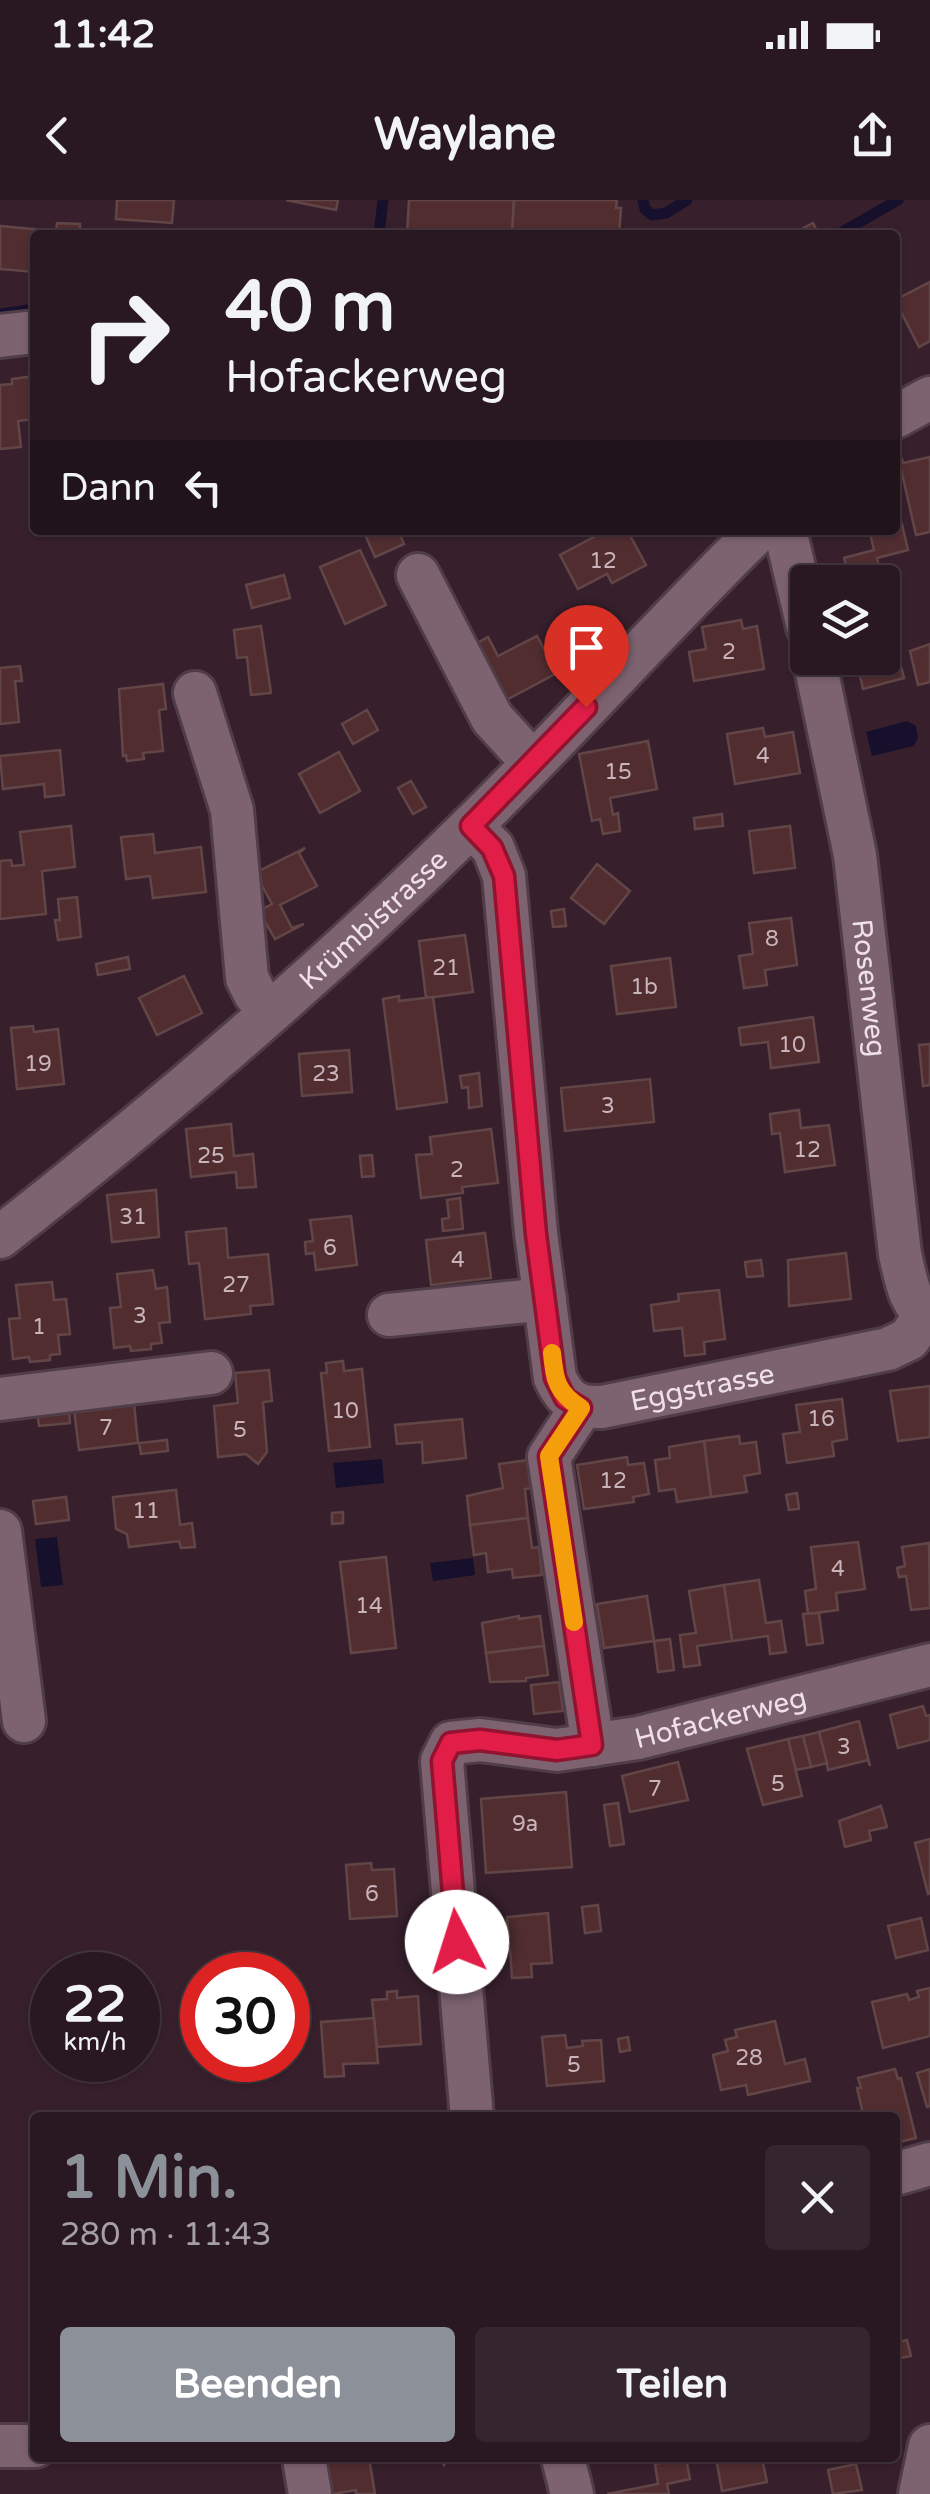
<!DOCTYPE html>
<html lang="de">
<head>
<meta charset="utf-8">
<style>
  body { margin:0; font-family:"Varela Round",sans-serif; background:#35252e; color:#f1f3f6; height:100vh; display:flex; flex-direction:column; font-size:38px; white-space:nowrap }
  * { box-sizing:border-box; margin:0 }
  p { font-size:32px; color:#a5a0a5 }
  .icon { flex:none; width:55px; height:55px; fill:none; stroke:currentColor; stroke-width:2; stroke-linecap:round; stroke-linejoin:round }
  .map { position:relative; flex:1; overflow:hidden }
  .sheet { position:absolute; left:30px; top:1912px; width:870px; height:350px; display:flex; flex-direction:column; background:#291821; border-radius:10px; box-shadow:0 2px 8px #0004,0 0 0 2px #45373f }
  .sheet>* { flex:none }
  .banner { position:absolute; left:30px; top:30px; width:870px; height:305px; border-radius:10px; box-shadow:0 2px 8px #0004,0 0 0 2px #45373f; background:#291821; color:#f1f3f6; overflow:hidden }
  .buttons { position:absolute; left:790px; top:365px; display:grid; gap:20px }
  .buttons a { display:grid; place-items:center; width:110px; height:110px; border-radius:10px; background:#291821; box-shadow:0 2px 8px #0004,0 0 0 2px #45373f; font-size:50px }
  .speed { position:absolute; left:30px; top:1752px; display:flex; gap:20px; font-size:50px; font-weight:700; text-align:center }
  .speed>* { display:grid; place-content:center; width:130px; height:130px; border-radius:50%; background:#291821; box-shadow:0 2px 8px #0004,0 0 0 2px #45373f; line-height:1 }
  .speed small { font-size:25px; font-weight:400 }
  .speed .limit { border:15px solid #d22; background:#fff; color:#111 }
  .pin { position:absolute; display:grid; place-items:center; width:85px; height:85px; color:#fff; margin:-102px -42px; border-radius:50% 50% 50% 0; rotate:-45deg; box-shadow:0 0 10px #0007 }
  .pin .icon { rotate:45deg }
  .me { position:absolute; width:110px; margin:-55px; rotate:355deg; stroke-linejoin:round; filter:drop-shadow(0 0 8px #0008) }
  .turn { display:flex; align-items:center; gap:35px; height:210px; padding:0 30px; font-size:45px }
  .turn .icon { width:130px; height:130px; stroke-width:2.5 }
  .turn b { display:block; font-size:70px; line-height:85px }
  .then { display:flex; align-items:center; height:95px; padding:0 30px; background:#0003; gap:20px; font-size:38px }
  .round { display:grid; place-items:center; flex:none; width:105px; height:105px; border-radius:10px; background:#35252e }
  .overview { display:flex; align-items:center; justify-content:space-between; height:170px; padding:0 30px }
  h1 { font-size:60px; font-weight:800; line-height:75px; color:#8c9099 }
  .cta { display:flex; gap:20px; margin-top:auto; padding:20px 30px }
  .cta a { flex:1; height:115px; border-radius:10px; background:#8c9099; color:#fff; font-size:40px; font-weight:800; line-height:115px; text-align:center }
  .cta a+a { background:#35252e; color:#f1f3f6 }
  .status { display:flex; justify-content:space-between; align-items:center; height:70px; padding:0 50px; background:#291821; direction:ltr }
  .status svg { height:28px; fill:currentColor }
  header { display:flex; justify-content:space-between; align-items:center; height:130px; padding:0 30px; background:#291821; font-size:45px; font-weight:800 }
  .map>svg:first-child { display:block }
  .water { fill:#17102c }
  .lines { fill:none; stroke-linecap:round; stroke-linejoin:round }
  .stream { stroke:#17102c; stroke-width:11 }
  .building { fill:#512d30; stroke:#624647; stroke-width:2.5 }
  .minor-casing { stroke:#503d47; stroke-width:48 }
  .minor { stroke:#7d6370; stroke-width:42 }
  .route-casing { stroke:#92132f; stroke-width:25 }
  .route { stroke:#e11d48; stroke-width:18 }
  .slow { stroke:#f59e0b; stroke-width:18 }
  .labels { text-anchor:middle; stroke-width:10; stroke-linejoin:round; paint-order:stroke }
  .number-label { font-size:22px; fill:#c8b4ba }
  .street-label { font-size:28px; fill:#f0e1e8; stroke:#180e13 }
</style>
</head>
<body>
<div class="status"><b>11:42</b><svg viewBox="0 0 49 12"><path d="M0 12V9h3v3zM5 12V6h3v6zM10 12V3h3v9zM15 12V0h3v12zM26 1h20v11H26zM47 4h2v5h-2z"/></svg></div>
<header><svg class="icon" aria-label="back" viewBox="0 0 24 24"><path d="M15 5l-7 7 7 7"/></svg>Waylane<svg class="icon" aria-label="share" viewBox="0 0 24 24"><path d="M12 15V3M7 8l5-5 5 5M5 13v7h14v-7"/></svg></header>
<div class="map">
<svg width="930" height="2294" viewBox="0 0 930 2294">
  <rect width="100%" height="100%" fill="#37202c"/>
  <!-- water -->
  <g class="water">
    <path d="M907 521 916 526 918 538 914 546 872 556 866 532Z"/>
    <path d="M382 1259 384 1283 336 1288 333 1263Z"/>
    <path d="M57 1337 63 1385 41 1387 35 1339Z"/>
    <path d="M473 1358 475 1375 433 1381 430 1363Z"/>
  </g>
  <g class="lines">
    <!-- stream -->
    <g class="stream">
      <path d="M643 0 645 9 652 15 666 13 687 0"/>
      <path d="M379 35 383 0"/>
      <path d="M837 35 898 0"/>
      <path d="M0 114 35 109"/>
    </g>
  </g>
  <!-- building -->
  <g class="building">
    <path d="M117 0H174L172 23 116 19Z"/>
    <path d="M286 0H338L336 10Z"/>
    <path d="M409 0H514L512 35H407Z"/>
    <path d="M514 0H617L616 8H621L619 35H512Z"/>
    <path d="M57 23 80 24V35L56 33Z"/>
    <path d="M813 23 819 35H795L794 33Z"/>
    <path d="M0 26 42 30V35H35V72L0 69Z"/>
    <path d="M930 82V141L919 147 895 100Z"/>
    <path d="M34 176 35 219 18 221 21 247 0 249V185L12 184V179Z"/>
    <path d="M930 257V332L916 335 899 260 902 259 903 263Z"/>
    <path d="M902 324 908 350 877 358 883 382H850L844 358 874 350 870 333 895 330V326Z"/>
    <path d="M363 330H398L404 344 375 357Z"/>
    <path d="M607 330H627L646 365 612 383 607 374 578 389 560 355Z"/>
    <path d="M360 350 386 405 345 424 320 367Z"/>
    <path d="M284 375 290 398 252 408 246 385Z"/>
    <path d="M741 420 743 429 757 426 764 469 694 481 689 452 706 449 702 427Z"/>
    <path d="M261 426 271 493 251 495 247 457 237 458 234 430Z"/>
    <path d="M537 436 557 473 497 505 467 449 488 437 498 456Z"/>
    <path d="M930 444V482L918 485 910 451Z"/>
    <path d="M888 449 890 456 898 454 904 478 863 489 856 458H882V451Z"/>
    <path d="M20 466 22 481H15L19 522 0 524V468Z"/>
    <path d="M163 484 166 509 159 510 163 551 143 553 144 559 127 561 126 555 123 556 119 489Z"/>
    <path d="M367 510 378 530 353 544 342 524Z"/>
    <path d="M763 528 765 537 793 532 800 573 735 584 727 534Z"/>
    <path d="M648 541 657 589 610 598 613 615 618 613 620 631 603 634 600 619 592 621 579 554Z"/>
    <path d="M60 550 64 595 45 597 44 584 3 589 0 556Z"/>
    <path d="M339 552 360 591 320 613 299 574Z"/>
    <path d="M411 581 426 607 413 614 398 588Z"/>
    <path d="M722 614 723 626 695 629 694 618Z"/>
    <path d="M71 626 75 667 42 671 46 714 0 719V661L11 660 12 666 24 665 20 632Z"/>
    <path d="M790 626 795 668 754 673 749 631Z"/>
    <path d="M153 634 155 653 201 647 206 692 153 698 150 676 126 679 121 637Z"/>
    <path d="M305 648 299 653 317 686 280 705 292 728 304 724 275 739 259 711 272 704 255 673Z"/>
    <path d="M597 664 630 691 604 724 571 698Z"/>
    <path d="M77 697 81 737 58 740 55 720H60L58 699Z"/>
    <path d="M564 709 566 726 553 727 551 711Z"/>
    <path d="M791 718 797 765 765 770 767 785 744 788 739 756 753 754 749 723Z"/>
    <path d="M465 735 473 792 426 798 419 741Z"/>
    <path d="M128 757 130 769 98 775 96 764Z"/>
    <path d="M670 758 676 807 617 814 611 766Z"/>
    <path d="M184 776 202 813 157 835 139 798Z"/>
    <path d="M399 796V801L433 797 447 902 397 909 383 799Z"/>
    <path d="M813 817 819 862 771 868 768 842 741 845 739 828Z"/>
    <path d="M33 826 34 832 58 829 64 884 17 889 11 828Z"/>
    <path d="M930 844V885L923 886 919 845Z"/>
    <path d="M349 850 352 892 302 896 299 854Z"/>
    <path d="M479 873 482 906 469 908 468 887 462 888 460 876Z"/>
    <path d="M650 879 654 922 565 931 561 888Z"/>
    <path d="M799 910 801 928 829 925 835 965 785 972 780 933 772 934 770 914Z"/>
    <path d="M231 924 234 956 253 954 256 987 237 988 236 972 191 977 186 929Z"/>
    <path d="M491 929 498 983 462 987 463 993 421 998 416 955 432 954 430 937Z"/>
    <path d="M372 955 374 976 362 977 360 956Z"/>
    <path d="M156 990 159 1037 112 1042 107 995Z"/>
    <path d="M460 998 463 1029 443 1031 442 1019 449 1018 447 1000Z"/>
    <path d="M351 1016 357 1065 316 1070 314 1053 306 1054 305 1042 313 1041 310 1020Z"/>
    <path d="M226 1028 228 1058 268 1054 273 1104 250 1106 251 1114 205 1119 199 1063 189 1064 186 1032Z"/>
    <path d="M485 1033 491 1078 431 1085 426 1040Z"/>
    <path d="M846 1053 851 1099 789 1106 788 1060Z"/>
    <path d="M761 1060 763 1076 747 1077 745 1062Z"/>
    <path d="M153 1070 156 1089 167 1087 170 1122 159 1123 162 1143 151 1144V1149L131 1151 130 1146 114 1148 110 1108 121 1107 117 1074Z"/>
    <path d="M52 1082 54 1100 66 1099 70 1134 58 1135 60 1154 50 1155V1160L30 1162 29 1157 13 1159 9 1119 20 1118 16 1085Z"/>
    <path d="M719 1090 725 1139 704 1142 705 1154 685 1156 682 1128 654 1131 651 1105 679 1101 678 1094Z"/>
    <path d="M343 1161 344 1171 362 1169 370 1247 329 1251 321 1173H327L326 1163Z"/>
    <path d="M269 1170 272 1201 263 1202 267 1252 258 1264 246 1254 218 1257 214 1206 238 1203 235 1173Z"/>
    <path d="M930 1186V1237L898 1241 890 1191Z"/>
    <path d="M842 1199 847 1239 832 1242 834 1256 787 1263 783 1234 800 1232 796 1205Z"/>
    <path d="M134 1203 138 1243 79 1250 74 1210Z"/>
    <path d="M69 1208 70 1223 39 1226 37 1211Z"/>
    <path d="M462 1219 466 1258 423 1263 422 1242 397 1244 395 1225Z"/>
    <path d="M739 1236 740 1244 756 1242 760 1273 744 1276 747 1292 711 1297 704 1241Z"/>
    <path d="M167 1240 168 1251 141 1254 139 1243Z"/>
    <path d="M704 1241 711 1297 677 1302 675 1289 659 1291 655 1260 670 1258 669 1247Z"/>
    <path d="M627 1257 628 1265 644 1263 649 1294 633 1297 634 1302 584 1309 577 1265Z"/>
    <path d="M528 1260 532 1288 525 1289 528 1318 470 1325 467 1296 503 1288 499 1264Z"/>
    <path d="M176 1290 180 1325 192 1323 195 1347 181 1348 179 1341 129 1347 127 1334 116 1329 113 1297Z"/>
    <path d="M797 1293 799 1309 789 1310 786 1295Z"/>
    <path d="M66 1297 69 1320 36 1324 33 1301Z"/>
    <path d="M343 1312V1323L332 1324V1313Z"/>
    <path d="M528 1318 532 1348 539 1347 542 1375 513 1378 512 1369 488 1372 486 1353 474 1355 470 1325Z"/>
    <path d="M858 1342 865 1389 836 1393 838 1410 808 1414 805 1391 816 1389 811 1347Z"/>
    <path d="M929 1343 930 1408 911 1410 906 1376 899 1377 897 1368 905 1366 902 1347Z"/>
    <path d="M386 1357 396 1448 351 1453 340 1362Z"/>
    <path d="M759 1380 766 1423 781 1421 786 1452 770 1454 768 1436 732 1441 724 1385Z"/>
    <path d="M724 1385 732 1441 697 1446 700 1465 684 1467 680 1435 696 1433 689 1391Z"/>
    <path d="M647 1396 654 1441 670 1439 674 1470 658 1472 654 1441 604 1448 597 1404Z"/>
    <path d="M819 1413 823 1443 807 1445 803 1414Z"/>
    <path d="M519 1416V1419L540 1416 544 1446 486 1453 482 1423Z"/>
    <path d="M544 1446 548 1475 526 1478V1481L490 1482 486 1453Z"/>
    <path d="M559 1482 563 1511 534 1514 531 1485Z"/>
    <path d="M923 1506 926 1516 930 1515V1540L898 1548 890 1515Z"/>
    <path d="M859 1521 870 1566 868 1560 828 1570 819 1532Z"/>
    <path d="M819 1532 827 1563 811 1567 803 1536Z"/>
    <path d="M803 1536 811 1567 796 1570 788 1539Z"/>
    <path d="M788 1539 802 1596 763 1605 747 1549Z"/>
    <path d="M678 1562 688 1600 630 1612 622 1576Z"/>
    <path d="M566 1592 572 1667 486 1673 481 1599Z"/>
    <path d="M618 1603 624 1644 610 1646 604 1605Z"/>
    <path d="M881 1606 887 1627 869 1631 871 1640 845 1647 839 1621Z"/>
    <path d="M930 1639V1693L928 1694 915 1643Z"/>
    <path d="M371 1663 372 1670 394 1669 397 1716 350 1719 346 1665Z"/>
    <path d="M598 1705 601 1731 585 1733 582 1707Z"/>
    <path d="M548 1713 552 1763 531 1764 532 1777 512 1778 510 1750 502 1751 501 1738 509 1737 507 1717Z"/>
    <path d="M921 1718 928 1750 896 1758 888 1726Z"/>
    <path d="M930 1788V1836L883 1848 872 1802 907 1794 909 1800 919 1797 917 1791Z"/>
    <path d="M397 1791V1798L418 1796 421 1844 377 1847 372 1800 387 1799V1792Z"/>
    <path d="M374 1818 378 1863 343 1864 344 1876 325 1877 321 1822Z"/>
    <path d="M775 1821 785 1864 805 1859 810 1881 748 1895 746 1885 721 1890 713 1855 728 1851 725 1840 737 1837 735 1830Z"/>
    <path d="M565 1835 567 1848 583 1846 582 1841 601 1840 604 1881 547 1886 542 1837Z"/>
    <path d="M628 1837 630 1850 620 1852 618 1839Z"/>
    <path d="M895 1869 898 1879 901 1878 916 1938 895 1943V1918H864L857 1888H861L858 1878Z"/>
    <path d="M930 1869V1906L927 1907 917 1873Z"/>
    <path d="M907 2140 911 2156 895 2159V2143Z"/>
    <path d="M327 2258H369L375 2294H356V2290L333 2294 329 2276 322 2277 320 2267 328 2265Z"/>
    <path d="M443 2258H478L445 2263 444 2266Z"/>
    <path d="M686 2258 690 2279 667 2284 669 2294H607L658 2284 655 2264Z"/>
    <path d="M716 2258H762L767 2282 722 2291Z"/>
    <path d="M856 2264 862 2290 833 2294 828 2270Z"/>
  </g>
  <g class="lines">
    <!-- minor casing -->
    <g class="minor-casing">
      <g id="minor">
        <path d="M0 136 35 132"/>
        <path d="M895 217 930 198"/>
        <path d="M785 330 808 427"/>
        <path d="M418 375 492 518 532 562"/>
        <path id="s1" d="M814 458 855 655 900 1054C906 1079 908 1103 930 1118"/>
        <path d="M195 493 232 610 247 778 255 794 269 811"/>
        <path id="s2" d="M471 626 493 648 504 676 536 1033 555 1178C566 1201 576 1208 602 1207L888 1149 909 1139 925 1115"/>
        <path id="s3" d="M0 1037C163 909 321 774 468 629 568 531 660 427 759 330"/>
        <path d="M389 1115 545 1099"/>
        <path d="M0 1199 211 1173"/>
        <path d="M581 1208 549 1257 593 1545"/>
        <path d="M0 1331 24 1521"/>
        <path id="s4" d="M472 1918 442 1561 451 1543 480 1540 557 1550 638 1538 930 1465"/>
        <path d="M895 1974 930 1964"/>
        <path d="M0 2246H35"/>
        <path d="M304 2258 310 2294"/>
        <path d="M563 2258 572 2294"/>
        <path d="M920 2294 930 2246"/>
      </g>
    </g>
    <!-- minor -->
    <use href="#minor" class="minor"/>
  </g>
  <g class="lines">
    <!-- route casing -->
    <g class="route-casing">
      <path id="route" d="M457 1742 442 1561 451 1543 480 1540 557 1550 592 1545 549 1256 581 1208 565 1198 555 1178 536 1034 504 676 492 648 471 626 586 507"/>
    </g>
    <!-- route -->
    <use href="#route" class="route"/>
    <!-- slow -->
    <path class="slow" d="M552 1153C555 1180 556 1192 581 1208L549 1256 574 1422"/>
  </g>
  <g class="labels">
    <!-- number labels -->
    <g class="number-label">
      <text x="603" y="368">12</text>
      <text x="729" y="459">2</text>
      <text x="763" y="563">4</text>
      <text x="618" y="579">15</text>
      <text x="772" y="746">8</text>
      <text x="446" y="775">21</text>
      <text x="644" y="794">1b</text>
      <text x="792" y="852">10</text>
      <text x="38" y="871">19</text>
      <text x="326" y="881">23</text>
      <text x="608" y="913">3</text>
      <text x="807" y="957">12</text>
      <text x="211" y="963">25</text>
      <text x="457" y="977">2</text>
      <text x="133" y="1024">31</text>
      <text x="330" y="1055">6</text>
      <text x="458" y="1067">4</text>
      <text x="236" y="1092">27</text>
      <text x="140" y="1123">3</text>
      <text x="39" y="1134">1</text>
      <text x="345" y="1218">10</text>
      <text x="821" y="1226">16</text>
      <text x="106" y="1235">7</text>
      <text x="240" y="1237">5</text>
      <text x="613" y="1288">12</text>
      <text x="146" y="1318">11</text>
      <text x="838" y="1376">4</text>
      <text x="369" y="1413">14</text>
      <text x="844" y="1554">3</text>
      <text x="778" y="1591">5</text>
      <text x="655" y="1596">7</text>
      <text x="525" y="1631">9a</text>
      <text x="372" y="1701">6</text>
      <text x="749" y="1865">28</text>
      <text x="574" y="1872">5</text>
    </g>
    <!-- street labels -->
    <g class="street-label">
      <text dy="10" stroke="none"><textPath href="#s3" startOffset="490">Krümbistrasse</textPath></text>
      <text dy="10" stroke="none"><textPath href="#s1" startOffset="335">Rosenweg</textPath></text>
      <text dy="10" stroke="none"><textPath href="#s2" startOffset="728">Eggstrasse</textPath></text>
      <text dy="10" stroke="none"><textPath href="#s4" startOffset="652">Hofackerweg</textPath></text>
    </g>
  </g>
</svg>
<div class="buttons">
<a><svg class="icon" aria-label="layers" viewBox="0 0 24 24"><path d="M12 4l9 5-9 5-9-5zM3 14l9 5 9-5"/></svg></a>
</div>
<div class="speed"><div>22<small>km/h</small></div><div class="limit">30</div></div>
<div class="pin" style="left:586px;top:507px;background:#d93025"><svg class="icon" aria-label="arrive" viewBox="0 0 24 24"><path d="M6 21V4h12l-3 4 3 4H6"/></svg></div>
<svg class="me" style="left:457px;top:1742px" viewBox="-20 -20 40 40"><circle r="19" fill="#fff"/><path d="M0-13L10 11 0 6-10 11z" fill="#e11d48"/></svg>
<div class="banner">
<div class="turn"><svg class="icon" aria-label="right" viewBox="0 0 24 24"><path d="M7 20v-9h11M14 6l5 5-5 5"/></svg><div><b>40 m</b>Hofackerweg</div></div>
<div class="then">Dann<svg class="icon" aria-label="left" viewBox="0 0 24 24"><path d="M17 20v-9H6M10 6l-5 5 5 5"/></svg></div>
</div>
<section class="sheet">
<div class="overview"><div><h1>1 Min.</h1><p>280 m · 11:43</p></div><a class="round"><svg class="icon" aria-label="close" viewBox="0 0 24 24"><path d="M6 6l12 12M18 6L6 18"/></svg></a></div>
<div class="cta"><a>Beenden</a><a>Teilen</a></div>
</section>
</div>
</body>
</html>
